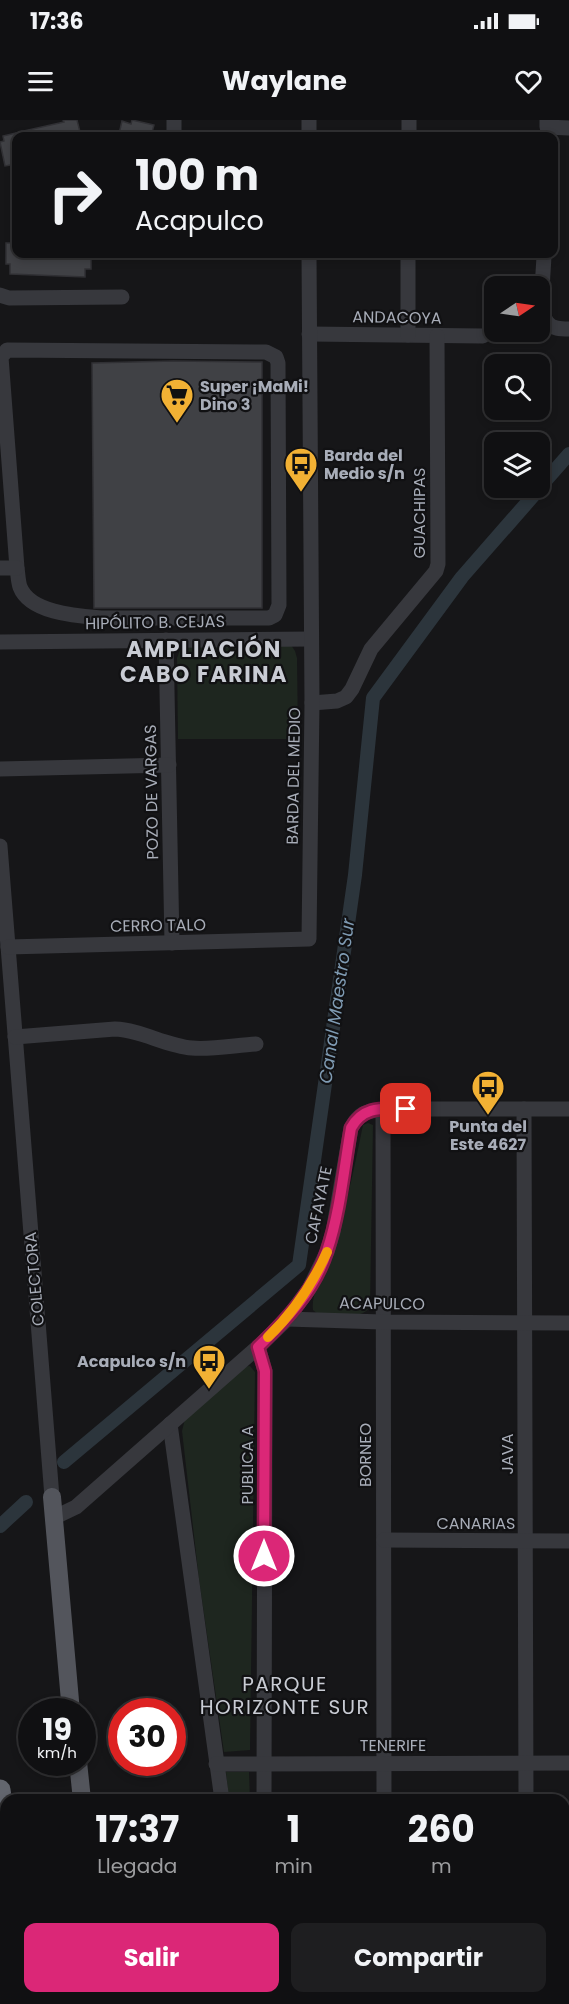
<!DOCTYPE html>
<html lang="es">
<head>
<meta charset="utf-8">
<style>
  body { margin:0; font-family:Poppins,sans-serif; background:#1e1e20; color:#f1f3f6; height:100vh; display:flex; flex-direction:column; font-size:22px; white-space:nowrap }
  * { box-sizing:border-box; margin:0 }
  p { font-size:20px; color:#9c9d9f }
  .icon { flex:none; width:33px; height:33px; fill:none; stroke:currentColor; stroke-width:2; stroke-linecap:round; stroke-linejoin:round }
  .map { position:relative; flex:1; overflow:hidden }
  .panel { position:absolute; left:0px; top:1674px; width:570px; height:210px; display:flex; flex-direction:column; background:#101012; border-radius:18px 18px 0 0; box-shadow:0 3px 9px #0003,0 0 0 2px #303032 }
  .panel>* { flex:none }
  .guide { position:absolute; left:12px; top:12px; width:546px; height:126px; border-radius:12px; box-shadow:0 3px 9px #0003,0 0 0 2px #303032; background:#101012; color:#f1f3f6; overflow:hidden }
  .needle { width:39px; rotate:77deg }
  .controls { position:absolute; left:484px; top:156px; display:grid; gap:12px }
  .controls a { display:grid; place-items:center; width:66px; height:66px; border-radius:12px; background:#101012; box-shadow:0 3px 9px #0003,0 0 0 2px #303032; font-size:30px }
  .speed { position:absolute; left:18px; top:1578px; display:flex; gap:12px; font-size:30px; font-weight:700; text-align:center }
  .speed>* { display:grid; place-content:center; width:78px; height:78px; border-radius:50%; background:#101012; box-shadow:0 3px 9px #0003,0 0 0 2px #303032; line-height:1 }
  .speed small { font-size:15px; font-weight:400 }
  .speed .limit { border:9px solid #d22; background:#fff; color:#111 }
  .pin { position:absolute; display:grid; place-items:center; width:51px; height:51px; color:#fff; margin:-26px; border-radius:12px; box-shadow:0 3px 9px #0006 }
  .me { position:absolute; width:66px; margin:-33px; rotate:0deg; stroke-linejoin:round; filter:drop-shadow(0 0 4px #0008) }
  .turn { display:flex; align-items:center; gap:21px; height:126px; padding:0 24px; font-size:27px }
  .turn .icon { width:78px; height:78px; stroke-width:2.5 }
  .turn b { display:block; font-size:42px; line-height:51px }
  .eta { display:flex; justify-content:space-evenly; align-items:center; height:102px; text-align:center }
  .eta b { font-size:36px; font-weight:700; line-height:42px }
  .primary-button { display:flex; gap:12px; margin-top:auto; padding:12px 24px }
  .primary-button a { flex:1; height:69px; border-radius:12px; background:#db2777; color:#fff; font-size:24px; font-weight:700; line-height:69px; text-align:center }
  .primary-button a+a { background:#1e1e20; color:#f1f3f6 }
  .status { display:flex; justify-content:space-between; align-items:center; height:42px; padding:0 30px; background:#101012; direction:ltr }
  .status svg { height:16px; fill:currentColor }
  header { display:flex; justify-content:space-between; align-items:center; height:78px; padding:0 24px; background:#101012; font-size:27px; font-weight:700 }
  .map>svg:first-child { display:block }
  .green { fill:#1e261f }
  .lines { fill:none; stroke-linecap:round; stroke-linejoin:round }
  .canal { stroke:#2c353c; stroke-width:14 }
  .building { fill:#404145; stroke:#303034; stroke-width:1.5 }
  .minor { stroke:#37383d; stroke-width:15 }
  .major { stroke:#53555c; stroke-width:18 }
  .highway { stroke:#63666e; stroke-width:21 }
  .route-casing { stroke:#8e194d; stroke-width:15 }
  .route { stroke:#db2777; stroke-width:10 }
  .slow { stroke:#f59e0b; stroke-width:10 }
  .labels { text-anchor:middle; stroke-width:4.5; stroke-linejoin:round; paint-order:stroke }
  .street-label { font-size:16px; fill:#a8adb8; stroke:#111113 }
  .poi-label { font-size:16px; font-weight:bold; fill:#a8adb8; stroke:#111113; text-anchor:start }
  .water-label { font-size:18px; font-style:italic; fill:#7f9bb3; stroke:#111113 }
  .quarter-label { font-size:20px; letter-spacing:1.5px; fill:#c9ccd4; stroke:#111113 }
  .district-label { font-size:22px; font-weight:bold; letter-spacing:1.5px; fill:#c9ccd4; stroke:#111113 }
</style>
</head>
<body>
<div class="status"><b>17:36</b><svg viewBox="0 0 49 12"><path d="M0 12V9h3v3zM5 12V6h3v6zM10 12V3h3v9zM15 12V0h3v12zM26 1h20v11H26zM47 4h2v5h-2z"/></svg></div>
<header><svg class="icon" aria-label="menu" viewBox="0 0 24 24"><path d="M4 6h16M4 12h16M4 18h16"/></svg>Waylane<svg class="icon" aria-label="heart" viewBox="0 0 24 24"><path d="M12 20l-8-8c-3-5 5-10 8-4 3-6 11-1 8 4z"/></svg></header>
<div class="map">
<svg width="569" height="1884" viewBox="0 0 569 1884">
  <rect width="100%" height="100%" fill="#161618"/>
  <!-- green -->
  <g class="green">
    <path d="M186 524 291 525 295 531 297 538 298 619H178L177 538 180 530Z"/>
    <path d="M368 1003 373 1005 370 1187C360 1201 334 1195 319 1195L313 1190C311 1175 321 1160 326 1146 344 1101 353 1053 363 1005Z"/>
    <path d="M250 1246 255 1252 250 1630 224 1632 199 1459 182 1311 185 1299 242 1247Z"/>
    <path d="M226 1652H249L250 1680H229Z"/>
  </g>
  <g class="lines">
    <!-- canal -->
    <g class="canal">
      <path d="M540 367 569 334"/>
      <path d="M64 1342 299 1145 355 755 373 578 462 457 540 368"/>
      <path d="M0 1406 26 1382"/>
    </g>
  </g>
  <!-- building -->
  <g class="building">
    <path d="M63 0H77L81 16H20L19 12 64 2Z"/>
    <path d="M132 0 154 5 151 16H127L119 14 122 1 131 4Z"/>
    <path d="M16 13V44L5 46 0 22 4 21 3 16Z"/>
    <path d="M6 123H16V134H91V149H85V157L10 154V144H6Z"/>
    <path d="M173 241 262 242V488H94L92 243Z"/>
  </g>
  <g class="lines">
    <!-- minor -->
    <g class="minor">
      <path d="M174 0V16"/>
      <path d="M309 0V16"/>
      <path d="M547 0V7L569 8"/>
      <path d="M409 16V0"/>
      <path d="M544 134C544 149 538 191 547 202 552 209 561 209 569 209"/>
      <path d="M0 175 9 178 122 177"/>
      <path d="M309 214 483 216"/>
      <path d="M408 215V134"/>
      <path d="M7 230 266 232 276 237 278 243 279 485 275 495 269 498H101C77 496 30 493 20 467 18 461 18 454 17 448L1 237Z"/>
      <path d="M0 448H17"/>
      <path d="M166 520 172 823"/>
      <path d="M0 522 311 519"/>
      <path d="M312 583 337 581 346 577 352 569 371 529 436 451 438 444 437 216"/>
      <path d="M0 649 169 645"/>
      <path d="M0 726 52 1377"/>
      <path d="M8 827 309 819 312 583 309 134"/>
      <path d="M15 917 115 909C141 910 166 926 192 928 210 930 237 925 256 924"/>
      <path d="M383 989 384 1680"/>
      <path d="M524 989 526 1680"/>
      <path d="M287 1199 382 1202 569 1203"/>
      <path d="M258 1227 265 1251 264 1680"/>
      <path d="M170 1304 222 1680"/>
      <path d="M53 1398 76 1387 258 1227 287 1199 309 1169 327 1132 333 1112 351 1008C360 992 365 992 383 989H569"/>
      <path d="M384 1420 569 1421"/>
      <path d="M216 1644 569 1643"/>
      <path d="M564 1721 569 1715"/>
      <path d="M564 1862H569"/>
      <path d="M253 1878 254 1884"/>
      <path d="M527 1878V1884"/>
      <path d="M385 1884V1878"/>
    </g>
    <!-- major -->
    <g class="major">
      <path d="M52 1377 71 1592"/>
      <path d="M78 1642 82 1680"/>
      <path d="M110 1878 112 1884"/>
    </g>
    <!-- highway -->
    <g class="highway">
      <path d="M0 1670 6 1710"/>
      <path d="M0 1772 6 1848"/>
      <path d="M8 1878 9 1884"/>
      <path d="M29 1878 30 1884"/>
    </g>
  </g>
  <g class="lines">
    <!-- route casing -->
    <g class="route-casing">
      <path id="route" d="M264 1436 265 1251 258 1227C286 1200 315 1170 327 1131 340 1093 344 1048 351 1008 364 985 383 989 406 989"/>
    </g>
    <!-- route -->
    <use href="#route" class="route"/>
    <!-- slow -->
    <path class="slow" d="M268 1217C294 1192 312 1165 327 1132"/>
  </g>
  <!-- icons -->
  <defs>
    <g id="supermarket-pin" transform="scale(1.725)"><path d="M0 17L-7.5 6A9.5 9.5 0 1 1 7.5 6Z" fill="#f2b134" stroke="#111113"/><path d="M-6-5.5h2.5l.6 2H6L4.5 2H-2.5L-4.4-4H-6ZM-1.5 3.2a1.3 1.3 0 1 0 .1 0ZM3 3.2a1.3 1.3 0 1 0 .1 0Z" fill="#111"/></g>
    <g id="bus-pin" transform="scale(1.725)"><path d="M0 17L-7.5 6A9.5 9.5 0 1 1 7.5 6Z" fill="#f2b134" stroke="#111113"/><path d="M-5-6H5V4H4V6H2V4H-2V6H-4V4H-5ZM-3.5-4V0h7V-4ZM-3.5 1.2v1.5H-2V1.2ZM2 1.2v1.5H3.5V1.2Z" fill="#111"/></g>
  </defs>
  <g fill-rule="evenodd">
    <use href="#supermarket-pin" x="177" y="275"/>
    <use href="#bus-pin" x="301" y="344"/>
    <use href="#bus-pin" x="488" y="967"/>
    <use href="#bus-pin" x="209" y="1241"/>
  </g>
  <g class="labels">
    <!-- street labels -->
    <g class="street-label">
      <text transform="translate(397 197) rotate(1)" y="6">ANDACOYA</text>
      <text transform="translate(419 393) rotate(-90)" y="6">GUACHIPAS</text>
      <text transform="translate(155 502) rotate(-1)" y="6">HIPÓLITO B. CEJAS</text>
      <text transform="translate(293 656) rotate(-89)" y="6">BARDA DEL MEDIO</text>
      <text transform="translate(151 672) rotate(-91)" y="6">POZO DE VARGAS</text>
      <text transform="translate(158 805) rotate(-1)" y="6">CERRO TALO</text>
      <text transform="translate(318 1085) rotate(-78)" y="6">CAFAYATE</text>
      <text transform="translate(34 1159) rotate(-95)" y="6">COLECTORA</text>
      <text transform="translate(382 1183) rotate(1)" y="6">ACAPULCO</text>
      <text transform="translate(507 1334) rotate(-90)" y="6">JAVA</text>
      <text transform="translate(365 1335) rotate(-90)" y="6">BORNEO</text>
      <text transform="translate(247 1345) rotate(-90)" y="6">PUBLICA A</text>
      <text x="476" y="1409">CANARIAS</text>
      <text x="393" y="1631">TENERIFE</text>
    </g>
    <!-- poi labels -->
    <g class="poi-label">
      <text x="200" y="272">Super ¡MaMi!<tspan x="200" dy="18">Dino 3</tspan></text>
      <text x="324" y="341">Barda del<tspan x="324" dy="18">Medio s/n</tspan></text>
      <text x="488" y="1012" text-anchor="middle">Punta del<tspan x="488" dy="18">Este 4627</tspan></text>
      <text x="186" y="1247" text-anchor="end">Acapulco s/n</text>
    </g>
    <!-- water labels -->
    <g class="water-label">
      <text transform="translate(337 881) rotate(-82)" y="6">Canal Maestro Sur</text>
    </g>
    <!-- quarter labels -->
    <g class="quarter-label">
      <text x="285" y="1571">PARQUE<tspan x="285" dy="23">HORIZONTE SUR</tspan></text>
    </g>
    <!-- district labels -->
    <g class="district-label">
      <text x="204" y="537">AMPLIACIÓN<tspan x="204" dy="25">CABO FARINA</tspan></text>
    </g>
  </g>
</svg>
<div class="controls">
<a><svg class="needle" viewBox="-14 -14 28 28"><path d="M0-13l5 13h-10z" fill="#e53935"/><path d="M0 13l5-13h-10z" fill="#9c9d9f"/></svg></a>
<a><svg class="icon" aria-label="search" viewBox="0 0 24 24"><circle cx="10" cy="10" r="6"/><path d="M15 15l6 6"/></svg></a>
<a><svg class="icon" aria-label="layers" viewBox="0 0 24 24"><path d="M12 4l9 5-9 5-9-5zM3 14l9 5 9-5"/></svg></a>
</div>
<div class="speed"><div>19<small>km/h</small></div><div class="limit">30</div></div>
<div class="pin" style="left:406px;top:989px;background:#d93025"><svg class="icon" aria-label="arrive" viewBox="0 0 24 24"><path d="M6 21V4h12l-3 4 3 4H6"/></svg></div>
<svg class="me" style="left:264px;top:1436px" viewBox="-20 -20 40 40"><circle r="17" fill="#db2777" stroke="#fff" stroke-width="3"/><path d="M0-11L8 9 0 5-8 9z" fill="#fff"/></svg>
<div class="guide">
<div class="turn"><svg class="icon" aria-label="right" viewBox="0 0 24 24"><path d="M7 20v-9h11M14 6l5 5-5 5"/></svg><div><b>100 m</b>Acapulco</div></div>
</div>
<section class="panel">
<div class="eta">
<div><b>17:37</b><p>Llegada</p></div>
<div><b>1</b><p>min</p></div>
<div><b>260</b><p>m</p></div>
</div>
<div class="primary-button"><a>Salir</a><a>Compartir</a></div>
</section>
</div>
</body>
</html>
